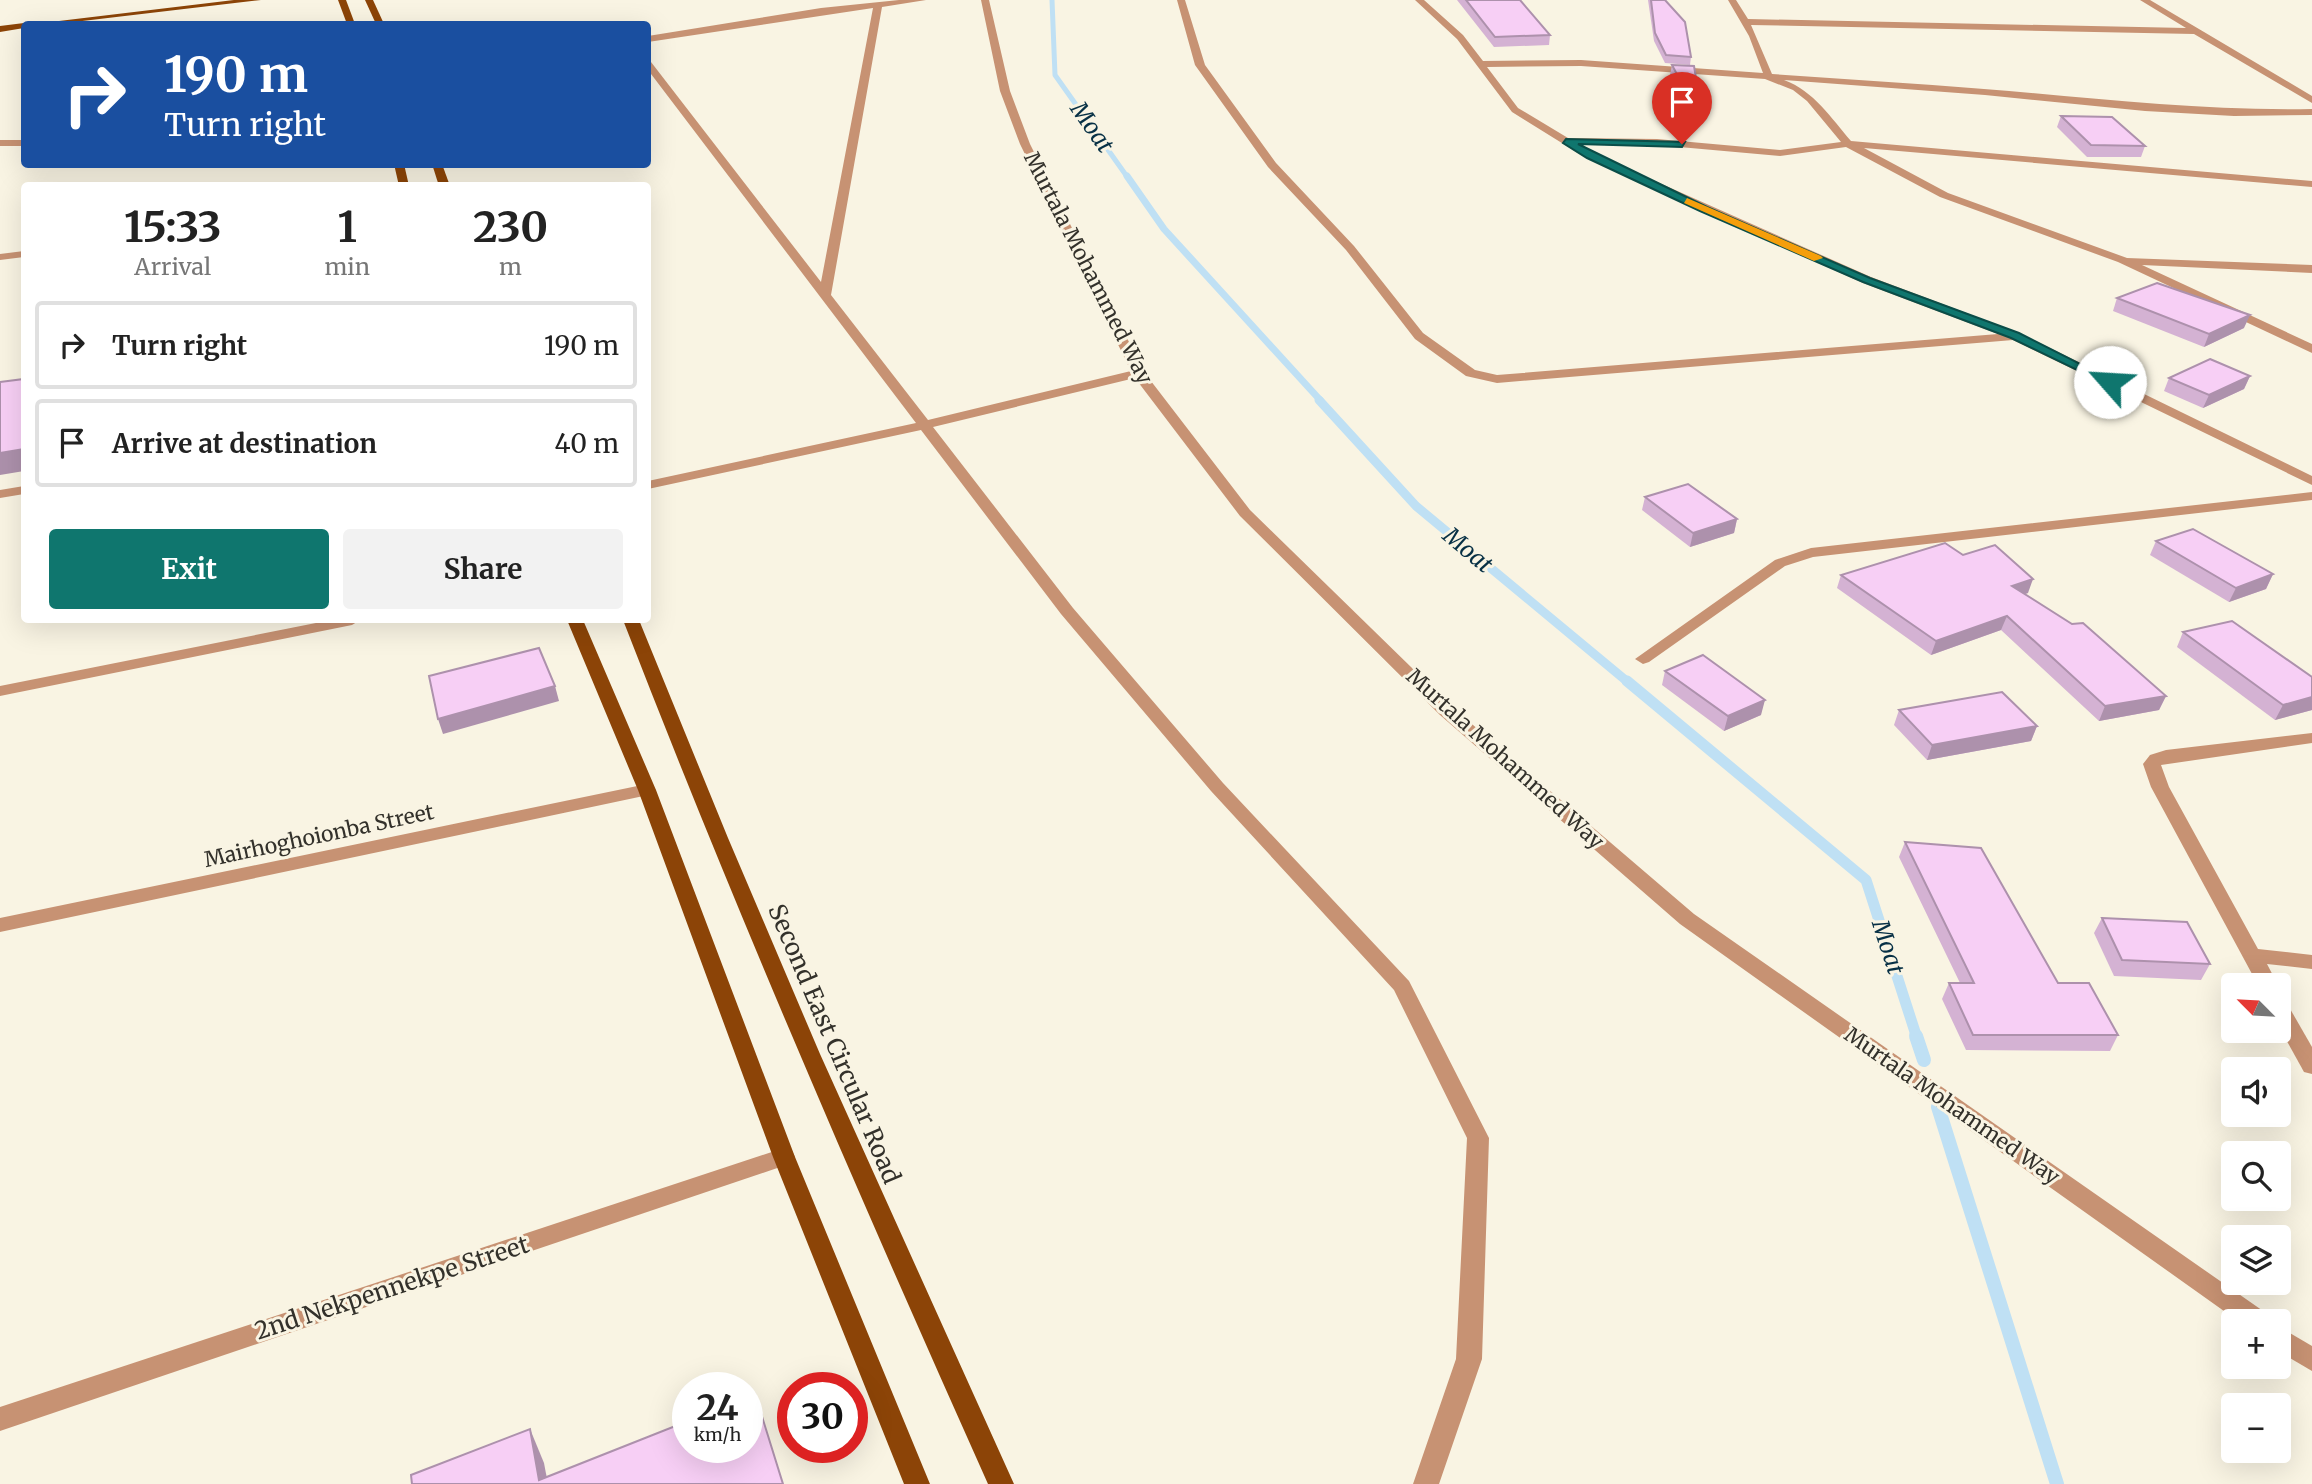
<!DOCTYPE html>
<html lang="en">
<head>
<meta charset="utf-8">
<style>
  body { margin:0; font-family:Merriweather,serif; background:#f2f2f2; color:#222; height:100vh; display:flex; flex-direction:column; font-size:26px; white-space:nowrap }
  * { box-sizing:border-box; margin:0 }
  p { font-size:23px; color:#767676 }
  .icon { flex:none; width:38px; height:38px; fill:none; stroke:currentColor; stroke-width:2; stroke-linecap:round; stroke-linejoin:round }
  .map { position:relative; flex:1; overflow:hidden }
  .sheet { position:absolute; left:21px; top:182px; width:630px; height:441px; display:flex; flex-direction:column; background:#fff; border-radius:7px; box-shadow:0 7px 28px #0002 }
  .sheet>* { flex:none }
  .top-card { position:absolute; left:21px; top:21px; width:630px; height:147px; border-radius:7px; box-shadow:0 7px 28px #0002; background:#1a4fa0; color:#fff; overflow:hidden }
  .needle { width:46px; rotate:294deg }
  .buttons { position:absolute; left:2221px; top:973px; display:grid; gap:14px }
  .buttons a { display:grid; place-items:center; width:70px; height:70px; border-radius:7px; background:#fff; box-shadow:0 7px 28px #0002; font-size:35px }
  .speed { position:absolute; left:672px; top:1372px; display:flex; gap:14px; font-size:35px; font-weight:700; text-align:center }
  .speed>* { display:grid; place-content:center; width:91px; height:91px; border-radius:50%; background:#fff; box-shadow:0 7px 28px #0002; line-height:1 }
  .speed small { font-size:18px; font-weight:400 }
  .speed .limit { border:10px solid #d22; background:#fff; color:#111 }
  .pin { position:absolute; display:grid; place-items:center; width:60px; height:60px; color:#fff; margin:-72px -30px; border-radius:50% 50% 50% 0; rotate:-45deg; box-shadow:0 0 7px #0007 }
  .pin .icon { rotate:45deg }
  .me { position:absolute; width:77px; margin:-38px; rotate:296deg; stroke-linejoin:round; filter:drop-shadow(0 0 5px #0008) }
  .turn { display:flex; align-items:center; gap:24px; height:147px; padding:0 28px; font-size:32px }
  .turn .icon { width:91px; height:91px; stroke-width:2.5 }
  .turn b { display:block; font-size:49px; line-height:60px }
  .eta { display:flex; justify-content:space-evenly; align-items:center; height:119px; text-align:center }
  .eta b { font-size:42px; font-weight:700; line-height:49px }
  .cta { display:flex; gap:14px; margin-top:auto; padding:14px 28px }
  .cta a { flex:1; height:80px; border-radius:7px; background:#0f766e; color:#fff; font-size:28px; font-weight:700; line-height:80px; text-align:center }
  .cta a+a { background:#f2f2f2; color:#222 }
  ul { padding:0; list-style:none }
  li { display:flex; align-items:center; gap:21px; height:88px; margin:0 14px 10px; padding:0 14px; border:4px solid #e0e0e0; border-radius:7px }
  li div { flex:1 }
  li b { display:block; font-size:26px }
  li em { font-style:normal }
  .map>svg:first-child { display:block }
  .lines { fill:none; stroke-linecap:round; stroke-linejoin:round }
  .stream-far4 { stroke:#bfe0f4; stroke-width:5 }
  .stream-far3 { stroke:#bfe0f4; stroke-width:7 }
  .stream-far2 { stroke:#bfe0f4; stroke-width:9 }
  .stream-far1 { stroke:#bfe0f4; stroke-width:11 }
  .stream { stroke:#bfe0f4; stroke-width:14 }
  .minor { fill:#c79273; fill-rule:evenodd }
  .major { fill:#8c4407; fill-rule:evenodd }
  .wall { fill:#d4b2d3 }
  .shaded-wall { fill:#ad91ac }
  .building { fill:#f7cff5; stroke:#ad91ac; stroke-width:2 }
  .route { fill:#0f766e; stroke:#0a4d48; stroke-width:2 }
  .slow { fill:#f59e0b }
  .labels { text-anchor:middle; stroke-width:6; stroke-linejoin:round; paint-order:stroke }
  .street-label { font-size:21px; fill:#33312b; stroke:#f9f4e3 }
  .water-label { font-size:23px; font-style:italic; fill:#073045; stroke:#f9f4e3 }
  .near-street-label { font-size:24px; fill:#33312b; stroke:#f9f4e3 }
</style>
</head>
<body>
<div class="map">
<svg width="2312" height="1484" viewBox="0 0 2312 1484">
  <rect width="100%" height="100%" fill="#f9f4e3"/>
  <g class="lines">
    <!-- stream-far4 -->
    <path class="stream-far4" d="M1052 0 1055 75 1128 178"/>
    <!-- stream-far3 -->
    <path class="stream-far3" d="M1127 176 1164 229 1321 401"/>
    <!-- stream-far2 -->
    <path class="stream-far2" d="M1319 400 1416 506 1629 683"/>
    <!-- stream-far1 -->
    <path class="stream-far1" d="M1627 681 1866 880 1917 1038"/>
    <!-- stream -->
    <g class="stream">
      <path d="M1916 1036 1924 1060"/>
      <path d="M1938 1107 2057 1484"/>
    </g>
    <!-- minor -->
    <g class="minor">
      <path d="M899 0H926L882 7 831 295 928 420 1131 371 1020 144 1000 91 981 0H989L1010 91 1030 144 1144 372 1250 510 1452 707 1694 914 2266 1313 2269 1321H2238L1680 924 1440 715 1240 516 1135 378 933 427 1073 608 1223 783 1409 981 1489 1138 1482 1359 1439 1484H1413L1456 1359 1467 1138 1394 990 1211 791 1061 614 921 430 648 489V481L916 423 648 70V61L651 62 821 282 873 8 648 42V36L821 8Z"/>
      <path d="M1177 0H1185L1205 65 1276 163 1354 246 1423 333 1475 370 1497 375 1998 334 1863 283 1586 158 1512 112 1457 39 1415 0H1424L1463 35 1483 61 1581 60 1763 73 1749 36 1728 0H1736L1748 19 2186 28 2140 0H2150L2312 96V103L2194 34 1751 25 1772 74C1843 79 1913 83 1984 89 2095 98 2200 111 2312 109V115L2234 116 2145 111 1985 95 1784 80C1814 91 1831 118 1851 141L2312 181V187L1864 148 1948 193 2127 258 2312 265V273L2142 265 2312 344V353L2118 262 1940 197 1846 147 1780 156 1657 145 1578 144 1594 154 1871 277 2019 333 2312 476V485L2013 340 1497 383 1466 376 1415 339 1346 250 1268 167 1195 65ZM1581 66 1765 79 1793 90 1807 101 1841 142 1780 150 1657 139 1568 138 1518 108 1487 67Z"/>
      <rect x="0" y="140" width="24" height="6"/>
      <path d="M24 251V257L0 260V254Z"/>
      <path d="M24 486V494L0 498V490Z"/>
      <path d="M2312 492V500L1813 557 1785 566 1649 662 1643 664 1635 659 1775 560 1811 548Z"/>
      <path d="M331 620H360L352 625 0 696V686Z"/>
      <path d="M2312 733V743L2161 765 2169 787 2258 949 2312 955V969L2267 964 2278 985H2258L2151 787 2143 764 2150 755 2166 750Z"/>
      <path d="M647 784 656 790 653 794 0 932V918Z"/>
      <path d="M2278 997 2285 1000 2312 1047V1074L2304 1072 2278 1025Z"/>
      <path d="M784 1148 792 1151 795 1157 792 1163 0 1431V1407Z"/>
      <path d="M2278 1326 2312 1346V1371L2278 1351Z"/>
    </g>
    <!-- major -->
    <g class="major">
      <path d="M234 0H261L57 24H34Z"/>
      <path d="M338 0H346L355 24H347Z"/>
      <path d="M365 0H373L384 24H376Z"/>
      <path d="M24 23 27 24H24V28L0 32V26Z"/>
      <path d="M394 164H404L409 186H399Z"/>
      <path d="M432 164H442L450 186H439Z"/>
      <path d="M567 620H583L656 790 795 1157 930 1484H904L773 1157 638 790Z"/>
      <path d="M623 620H639L728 838 820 1054 1014 1484H988C860 1198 736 912 623 620Z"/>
    </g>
  </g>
  <!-- wall -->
  <g class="wall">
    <path d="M1457 0H1520L1550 35 1549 45 1494 47Z"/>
    <path d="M1648 0H1665L1691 57 1690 65 1665 63 1654 41Z"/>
    <path d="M1672 65 1698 112 1691 115 1670 75Z"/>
    <path d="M2061 116 2145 146 2141 157H2087L2057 127Z"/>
    <path d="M2117 298 2244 328 2204 347 2113 311Z"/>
    <path d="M2250 376 2244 389 2203 408 2164 391 2169 378Z"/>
    <path d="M1645 497 1737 519 1734 533 1690 547 1642 510Z"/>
    <path d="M2156 541 2273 574 2266 589 2229 602 2150 555Z"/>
    <path d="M1841 575 2028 593 2025 594 2166 696 2159 710 2099 721 2001 630 1931 655 1837 588Z"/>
    <path d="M2183 632 2312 677V710L2275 720 2177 647Z"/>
    <path d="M1665 671 1761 715 1724 731 1662 685Z"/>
    <path d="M1899 710 2037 726 2031 741 1927 760 1894 725Z"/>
    <path d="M1905 842 2058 983 2118 1035 2110 1051 1966 1050 1942 999 1949 983H1960L1899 857Z"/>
    <path d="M2102 918 2210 964 2201 980 2114 976 2094 933Z"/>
  </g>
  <!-- shaded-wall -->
  <g class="shaded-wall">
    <path d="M1700 102 1698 112 1691 115 1693 104Z"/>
    <path d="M2250 315 2244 328 2204 347 2209 334Z"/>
    <path d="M2250 376 2244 389 2203 408 2209 395Z"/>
    <path d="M24 449V471L0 475V453Z"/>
    <path d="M1737 519 1734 533 1690 547 1693 533Z"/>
    <path d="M2273 574 2266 589 2229 602 2236 588Z"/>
    <path d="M2033 579 2028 593 2007 600 2012 586Z"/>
    <path d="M2007 616 2001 630 1931 655 1936 641Z"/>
    <path d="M555 686 559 701 443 734 438 719Z"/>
    <path d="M2166 696 2159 710 2099 721 2105 706Z"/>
    <path d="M2312 697V710L2275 720 2283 705Z"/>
    <path d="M1765 700 1761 715 1724 731 1728 716Z"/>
    <path d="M2037 726 2031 741 1927 760 1932 745Z"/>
    <path d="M530 1429 544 1463 548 1484 539 1480Z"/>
  </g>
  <!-- building -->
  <g class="building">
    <path d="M1466 0H1520L1550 35 1495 37Z"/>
    <path d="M1651 0H1665L1685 22 1691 57 1666 55 1655 33Z"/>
    <path d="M1672 65 1694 66 1700 102 1693 104Z"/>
    <path d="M2061 116 2112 117 2145 146 2091 145Z"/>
    <path d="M2157 283 2250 315 2209 334 2117 298Z"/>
    <path d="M2210 359 2250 376 2209 395 2169 378Z"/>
    <path d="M24 379V449L0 453V382Z"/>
    <path d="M1688 484 1737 519 1693 533 1645 497Z"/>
    <path d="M2193 529 2273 574 2236 588 2156 541Z"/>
    <path d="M1945 543 1963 555 1995 545 2033 579 2012 586 2072 624 2083 623 2166 696 2105 706 2007 616 1936 641 1841 575Z"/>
    <path d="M2232 621 2312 677V697L2283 705 2183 632Z"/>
    <path d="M539 648 555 686 438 719 429 676Z"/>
    <path d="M1703 655 1765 700 1728 716 1665 671Z"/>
    <path d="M2002 692 2037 726 1932 745 1899 710Z"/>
    <path d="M1905 842 1981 848 2058 983H2089L2118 1035H1973L1949 983H1974Z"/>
    <path d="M2102 918 2187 922 2210 964 2122 960Z"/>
    <path d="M755 1394 783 1484H412L411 1475 530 1429 539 1480 688 1421V1447H747V1397Z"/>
  </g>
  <!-- route -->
  <path class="route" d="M1566 139 1685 142 1682 147 1578 144 1707 207 1870 278 2019 333 2116 382 2106 384 2011 338 1863 282 1700 211 1587 158 1563 143Z"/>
  <!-- slow -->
  <path class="slow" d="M1687 198 1821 256 1823 258 1814 261 1684 203Z"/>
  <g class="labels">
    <!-- street labels -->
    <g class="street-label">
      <text transform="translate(1088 268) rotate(63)" y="7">Murtala Mohammed Way</text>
      <text transform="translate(1505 759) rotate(42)" y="7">Murtala Mohammed Way</text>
      <text transform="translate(319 836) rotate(-12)" y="7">Mairhoghoionba Street</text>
      <text transform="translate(1952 1106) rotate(35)" y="7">Murtala Mohammed Way</text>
    </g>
    <!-- water labels -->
    <g class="water-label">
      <text transform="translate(1092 127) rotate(55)" y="8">Moat</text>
      <text transform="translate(1468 550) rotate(40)" y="8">Moat</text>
      <text transform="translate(1888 947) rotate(72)" y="8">Moat</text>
    </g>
    <!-- near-street labels -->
    <g class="near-street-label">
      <text transform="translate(834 1044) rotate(67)" y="8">Second East Circular Road</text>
      <text transform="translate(392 1288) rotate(-18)" y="8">2nd Nekpennekpe Street</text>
    </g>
  </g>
</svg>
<div class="buttons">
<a><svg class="needle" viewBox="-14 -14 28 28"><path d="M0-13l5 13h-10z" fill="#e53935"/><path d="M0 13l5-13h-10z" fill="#767676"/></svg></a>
<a><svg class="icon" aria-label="sound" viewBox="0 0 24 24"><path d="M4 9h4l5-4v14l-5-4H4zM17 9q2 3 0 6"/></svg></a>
<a><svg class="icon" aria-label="search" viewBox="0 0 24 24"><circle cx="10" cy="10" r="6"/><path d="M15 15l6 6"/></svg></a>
<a><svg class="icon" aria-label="layers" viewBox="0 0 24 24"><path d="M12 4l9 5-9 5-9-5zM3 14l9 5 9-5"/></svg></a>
<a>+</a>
<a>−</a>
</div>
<div class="speed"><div>24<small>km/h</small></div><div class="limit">30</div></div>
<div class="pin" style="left:1682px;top:144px;background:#d93025"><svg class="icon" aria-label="arrive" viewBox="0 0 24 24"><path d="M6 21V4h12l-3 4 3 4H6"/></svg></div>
<svg class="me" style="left:2110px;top:382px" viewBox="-20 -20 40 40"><circle r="19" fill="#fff"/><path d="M0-13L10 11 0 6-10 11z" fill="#0f766e"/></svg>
<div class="top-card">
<div class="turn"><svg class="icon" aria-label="right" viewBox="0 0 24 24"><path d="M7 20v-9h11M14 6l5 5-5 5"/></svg><div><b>190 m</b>Turn right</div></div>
</div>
<section class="sheet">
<div class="eta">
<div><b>15:33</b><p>Arrival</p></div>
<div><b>1</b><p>min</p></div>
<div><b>230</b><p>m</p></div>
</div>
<ul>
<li><svg class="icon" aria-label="right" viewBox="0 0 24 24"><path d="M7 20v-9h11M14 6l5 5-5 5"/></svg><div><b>Turn right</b></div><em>190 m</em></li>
<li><svg class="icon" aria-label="arrive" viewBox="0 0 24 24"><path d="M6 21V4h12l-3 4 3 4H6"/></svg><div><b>Arrive at destination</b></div><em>40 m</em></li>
</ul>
<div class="cta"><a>Exit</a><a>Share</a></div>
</section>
</div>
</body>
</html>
